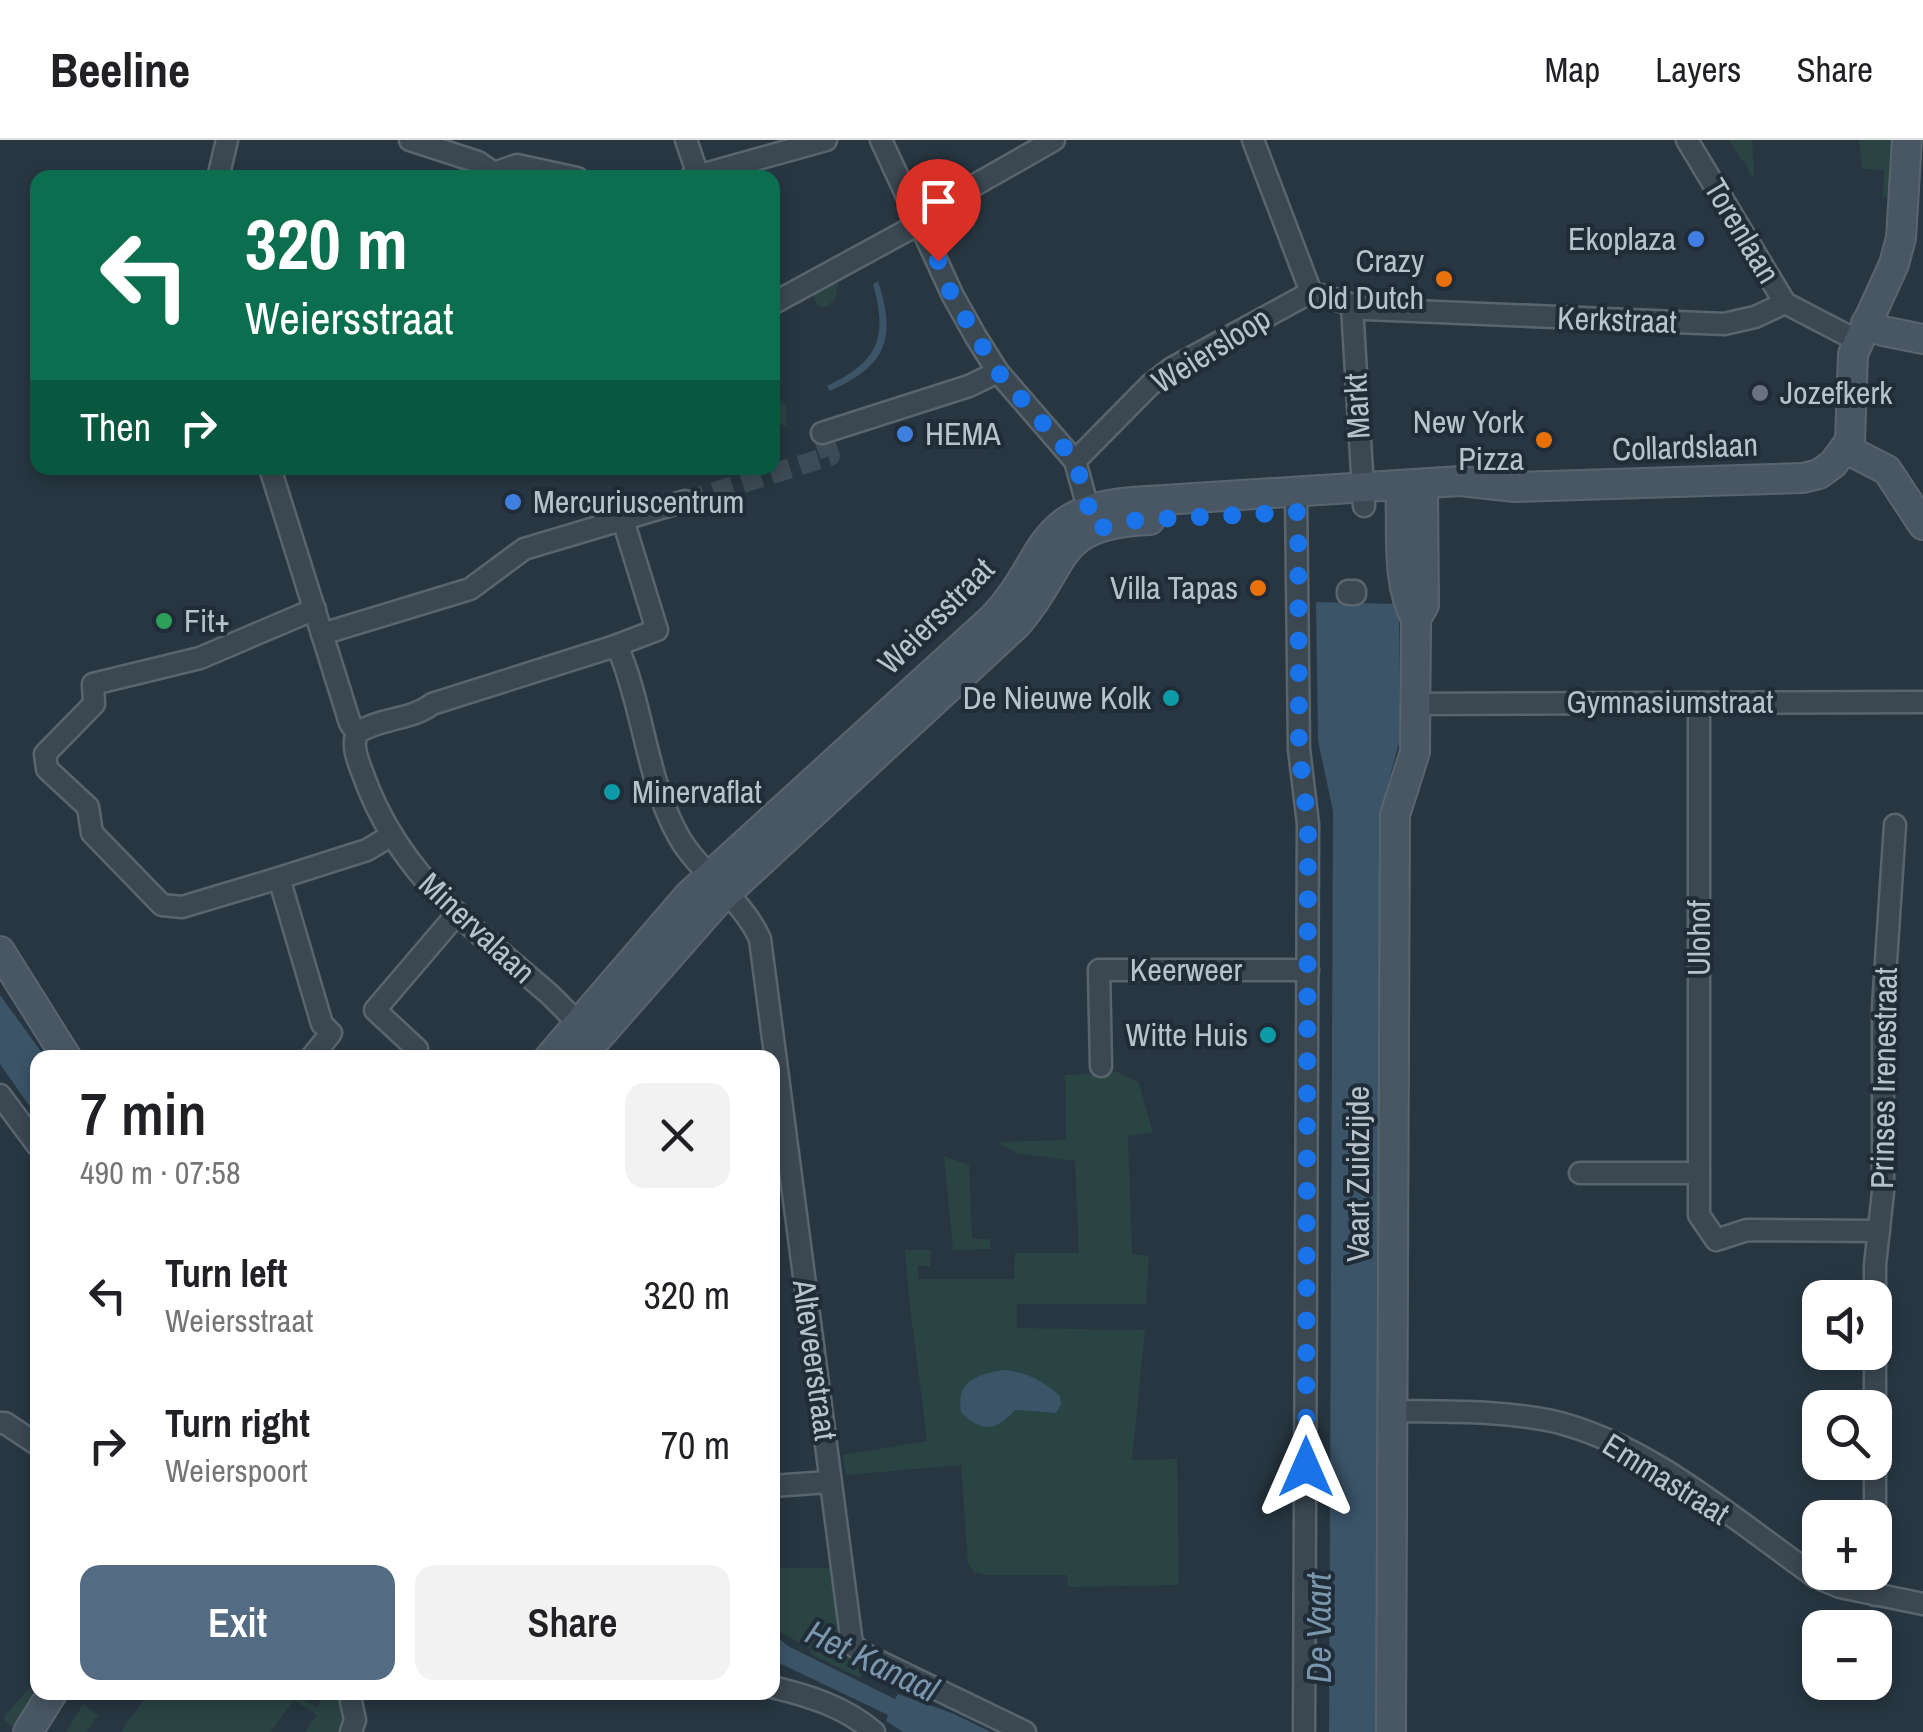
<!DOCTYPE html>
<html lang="en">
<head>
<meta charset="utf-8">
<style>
  body { margin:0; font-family:"Archivo Narrow",sans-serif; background:#f2f2f2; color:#202124; height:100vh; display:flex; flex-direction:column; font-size:38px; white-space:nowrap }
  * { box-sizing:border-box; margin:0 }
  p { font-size:32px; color:#757577 }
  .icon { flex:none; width:55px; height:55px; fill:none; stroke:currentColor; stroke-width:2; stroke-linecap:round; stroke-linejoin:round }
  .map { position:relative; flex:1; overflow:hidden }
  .side { position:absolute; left:30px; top:910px; width:750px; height:650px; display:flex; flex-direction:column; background:#fff; border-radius:20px; box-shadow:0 5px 15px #0003 }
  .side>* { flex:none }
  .banner { position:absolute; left:30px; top:30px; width:750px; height:305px; border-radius:20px; box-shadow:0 5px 15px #0003; background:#0b6e4f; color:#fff; overflow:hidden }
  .fabs { position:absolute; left:1802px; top:1140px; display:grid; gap:20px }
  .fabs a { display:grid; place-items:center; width:90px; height:90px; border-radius:20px; background:#fff; box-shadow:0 5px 15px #0003; font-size:50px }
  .pin { position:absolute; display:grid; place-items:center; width:85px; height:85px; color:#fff; margin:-102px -42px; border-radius:50% 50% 50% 0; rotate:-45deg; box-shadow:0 0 10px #0007 }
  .pin .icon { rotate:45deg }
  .me { position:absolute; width:110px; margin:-55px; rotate:0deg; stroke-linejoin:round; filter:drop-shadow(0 0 8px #0008) }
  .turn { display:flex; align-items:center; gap:35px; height:210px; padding:0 50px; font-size:45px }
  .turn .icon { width:130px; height:130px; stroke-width:2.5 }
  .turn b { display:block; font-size:70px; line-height:85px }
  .then { display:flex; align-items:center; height:95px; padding:0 50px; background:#0003; gap:20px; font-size:38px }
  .round { display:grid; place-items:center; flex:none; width:105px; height:105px; border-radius:20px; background:#f2f2f2 }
  .headline { display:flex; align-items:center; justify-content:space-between; height:170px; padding:0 50px }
  h1 { font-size:60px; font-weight:600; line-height:75px }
  .action { display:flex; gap:20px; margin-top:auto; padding:20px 50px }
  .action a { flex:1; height:115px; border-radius:20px; background:#536c83; color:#fff; font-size:40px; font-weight:600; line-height:115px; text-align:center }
  .action a+a { background:#f2f2f2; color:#202124 }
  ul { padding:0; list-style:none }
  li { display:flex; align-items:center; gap:30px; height:150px; padding:0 50px }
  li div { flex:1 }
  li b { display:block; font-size:38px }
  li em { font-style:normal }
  header { display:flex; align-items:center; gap:60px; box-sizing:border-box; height:140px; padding:0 50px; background:#fff; border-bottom:2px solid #e0e0e0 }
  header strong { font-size:48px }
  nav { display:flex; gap:55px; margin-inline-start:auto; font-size:35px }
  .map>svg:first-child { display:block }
  .green { fill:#2a4443; fill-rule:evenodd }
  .water { fill:#3b5468 }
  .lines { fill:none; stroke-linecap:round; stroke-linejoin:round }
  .street-tunnel { stroke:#3d4b56; stroke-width:20; stroke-dasharray:20 10; stroke-linecap:butt }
  .street-casing { stroke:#59656e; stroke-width:25 }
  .secondary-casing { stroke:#59656e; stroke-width:32 }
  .street { stroke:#3b4751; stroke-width:20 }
  .secondary { stroke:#495764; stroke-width:28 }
  .route { stroke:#1a73e8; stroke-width:18; stroke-dasharray:0 32.4 }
  .shop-dot { fill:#3f7fe0; stroke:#202c37; stroke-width:4 }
  .food-dot { fill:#e8710a; stroke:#202c37; stroke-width:4 }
  .worship-dot { fill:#6b7280; stroke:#202c37; stroke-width:4 }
  .leisure-dot { fill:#2e9e5b; stroke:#202c37; stroke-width:4 }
  .culture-dot { fill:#0f9aa8; stroke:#202c37; stroke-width:4 }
  .labels { text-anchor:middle; stroke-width:8; stroke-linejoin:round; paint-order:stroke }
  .street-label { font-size:32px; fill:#b8c2cb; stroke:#202c37 }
  .poi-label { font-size:32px; fill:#b8c2cb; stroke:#202c37; text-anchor:end }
  .water-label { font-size:35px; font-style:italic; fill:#7996ad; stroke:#202c37 }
</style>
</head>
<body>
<header>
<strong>Beeline</strong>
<nav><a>Map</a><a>Layers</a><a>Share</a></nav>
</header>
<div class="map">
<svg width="1923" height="1592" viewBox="0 0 1923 1592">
  <rect width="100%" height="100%" fill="#273641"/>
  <!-- green -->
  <g class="green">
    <path d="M1729 0H1752L1754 34 1751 36 1744 20 1742 21Z"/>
    <path d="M1859 0H1896L1895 57H1883L1884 30 1862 29Z"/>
    <path d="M833 141 838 144 836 157 827 167 819 166 813 158V153Z"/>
    <path d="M777 257 786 266 787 287 773 281V258Z"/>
    <path d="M1118 932 1139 943 1153 993 1128 996 1132 1114 1149 1116 1146 1164H1017V1188L1145 1190 1132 1320 1177 1319 1179 1445 1068 1447 1067 1435H985L974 1432 968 1423 961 1325 846 1335 843 1315 927 1301C920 1237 909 1173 905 1110H931L930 1126H918L919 1139H1014L1015 1113H1079L1075 1021 1016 1013 998 1002 1066 1000 1065 935ZM971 1238 1055 1273 1015 1270 1006 1280Z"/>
    <path d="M944 1016 969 1025 972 1099H990V1109L953 1110Z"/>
    <path d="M772 1428H831L843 1506 854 1519 868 1523 860 1538 810 1514 811 1509 773 1488Z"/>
    <path d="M29 1548 40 1555 18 1586H11L3 1578Z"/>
    <path d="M149 1553H295L316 1567 327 1553H343L348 1592H305L317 1575 294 1560 271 1592H121Z"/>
    <path d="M83 1564 98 1575 87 1592H66Z"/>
  </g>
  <!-- water -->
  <g class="water">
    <path d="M878 141C897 200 886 226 830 251L827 246C879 221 888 198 873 144Z"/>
    <path d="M1316 462 1399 464 1400 599 1380 675V1592H1329L1333 671 1318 601Z"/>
    <path d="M0 855 45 917 38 918 37 977 0 924Z"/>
    <path d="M1004 1230C1025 1231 1045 1242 1060 1256L1061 1265 1056 1273 1015 1270C997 1291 981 1293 961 1272 956 1240 976 1235 1004 1230Z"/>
    <path d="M772 1493 788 1506 895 1559 898 1554 952 1573 991 1592H903L886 1581 888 1575 773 1520Z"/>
  </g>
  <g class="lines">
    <!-- street-tunnel -->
    <path class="street-tunnel" d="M685 361 830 316 822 293"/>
    <!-- street casing -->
    <g class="street-casing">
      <g id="street">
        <path d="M410 0 478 22 494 33"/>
        <path d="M686 0 699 38"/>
        <path d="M881 0 953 156 976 197 998 232 1075 321 1092 382"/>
        <path d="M1253 0 1312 155"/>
        <path d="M1687 0 1785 163 1858 201"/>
        <path d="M494 33 517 25 577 38"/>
        <path d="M218 38 227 0"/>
        <path d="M690 38 826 0"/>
        <path d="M772 164 915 86 931 70 1054 0"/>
        <path d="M1352 166 1364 366"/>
        <path d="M822 293 969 246 998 232"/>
        <path d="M1075 321 1150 245 1172 228 1304 156 1321 155 1366 169 1724 184 1755 177 1785 163"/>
        <path d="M270 328 350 583 357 593C351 607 359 623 364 637 400 736 472 787 548 853 561 865 573 879 587 891"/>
        <path d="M1296 353 1299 609 1308 684 1304 1592"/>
        <rect x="1348" y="451" width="7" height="3"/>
        <path d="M322 494 470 449 524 409 685 361"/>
        <path d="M612 507 657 490 623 380"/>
        <path d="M1699 563V1033"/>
        <path d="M1416 564 1923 562"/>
        <path d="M357 593C379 578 412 580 432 564L612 507 620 513C644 572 647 641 679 697 701 735 742 758 760 799L852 1504 864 1514 1025 1592"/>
        <path d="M279 738 367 710 392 695"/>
        <path d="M311 918 331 893 322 884 279 738 182 767 162 765 92 693 88 667 47 629 45 614 94 564 93 544 200 518 315 469"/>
        <path d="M410 918 417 909 375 870 456 775"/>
        <path d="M1101 926 1099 830H1308"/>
        <path d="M0 955 38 1006"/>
        <path d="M1580 1033H1699V1075L1716 1100 1747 1090 1879 1091"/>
        <path d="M1875 1190V1125L1883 1052V867L1895 685"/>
        <path d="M1875 1212V1455"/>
        <path d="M1391 1271C1444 1272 1500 1270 1552 1281 1648 1303 1736 1381 1816 1437L1840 1447 1923 1464"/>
        <path d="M0 1283H5L38 1305"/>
        <path d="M772 1346 829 1342"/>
        <path d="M772 1547C810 1556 845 1567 874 1592"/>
        <path d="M349 1552 355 1580 351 1592"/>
      </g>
    </g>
    <!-- secondary casing -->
    <g class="secondary-casing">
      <g id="secondary">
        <path d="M1866 183 1883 191 1923 199"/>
        <path d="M1846 309 1887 330 1923 385"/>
        <path d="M1416 479 1424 465 1423 344"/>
        <path d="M0 811 67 918"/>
        <path d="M549 918 690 754 993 478C1048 420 1033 370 1132 362L1460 341 1515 347 1803 338 1819 334 1833 324 1850 301 1853 214 1894 124 1901 98 1907 0"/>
        <path d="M580 918 716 763 1017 484C1070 424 1050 384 1150 380"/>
        <path d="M28 1592 53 1552"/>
        <path d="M1391 1592 1395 675 1415 612 1416 479C1395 440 1403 388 1400 346"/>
      </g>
    </g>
    <!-- street -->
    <use href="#street" class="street"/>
    <!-- secondary -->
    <use href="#secondary" class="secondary"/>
  </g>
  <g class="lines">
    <!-- route -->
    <path class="route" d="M938 121 952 156 998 232 1075 320 1095 389 1137 380 1298 372 1299 610 1308 684 1306 1327"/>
  </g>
  <!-- markers -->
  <g class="shop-dot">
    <circle cx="1696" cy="99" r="10"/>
    <circle cx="905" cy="294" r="10"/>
    <circle cx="513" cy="362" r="10"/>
  </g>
  <g class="food-dot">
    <circle cx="1444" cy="139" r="10"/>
    <circle cx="1544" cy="300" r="10"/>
    <circle cx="1258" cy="448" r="10"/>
  </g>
  <circle class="worship-dot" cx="1760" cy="253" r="10"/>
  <circle class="leisure-dot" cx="164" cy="481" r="10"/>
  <g class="culture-dot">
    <circle cx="1171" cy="558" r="10"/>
    <circle cx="612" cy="652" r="10"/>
    <circle cx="1268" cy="895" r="10"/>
  </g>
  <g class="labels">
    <!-- street labels -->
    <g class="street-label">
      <text transform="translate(1742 91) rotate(59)" y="11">Torenlaan</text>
      <text transform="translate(1617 180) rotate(2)" y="11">Kerkstraat</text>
      <text transform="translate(1211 210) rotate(-32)" y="11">Weiersloop</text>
      <text transform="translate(1357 266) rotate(-93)" y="11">Markt</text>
      <text transform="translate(1685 307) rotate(-2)" y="11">Collardslaan</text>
      <text transform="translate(936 476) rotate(-45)" y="11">Weiersstraat</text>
      <text x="1670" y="573">Gymnasiumstraat</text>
      <text transform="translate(477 788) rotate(43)" y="11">Minervalaan</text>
      <text transform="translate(1699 798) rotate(-90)" y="11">Ulohof</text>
      <text x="1186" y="841">Keerweer</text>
      <text transform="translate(1884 938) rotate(-89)" y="11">Prinses Irenestraat</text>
      <text transform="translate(1358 1034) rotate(-90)" y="11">Vaart Zuidzijde</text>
      <text transform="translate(815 1220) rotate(82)" y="11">Alteveerstraat</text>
      <text transform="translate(1666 1339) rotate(32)" y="11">Emmastraat</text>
    </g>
    <!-- poi labels -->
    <g class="poi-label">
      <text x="1676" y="110">Ekoplaza</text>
      <text x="1424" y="132">Crazy<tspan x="1424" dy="37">Old Dutch</tspan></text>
      <text x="1780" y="264" text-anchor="start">Jozefkerk</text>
      <text x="1524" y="293">New York<tspan x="1524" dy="37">Pizza</tspan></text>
      <text x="925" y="305" text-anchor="start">HEMA</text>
      <text x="533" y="373" text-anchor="start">Mercuriuscentrum</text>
      <text x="1238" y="459">Villa Tapas</text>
      <text x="184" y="492" text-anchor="start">Fit+</text>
      <text x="1151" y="569">De Nieuwe Kolk</text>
      <text x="632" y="663" text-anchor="start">Minervaflat</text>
      <text x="1248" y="906">Witte Huis</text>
    </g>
    <!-- water labels -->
    <g class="water-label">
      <text transform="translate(1319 1488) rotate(-90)" y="12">De Vaart</text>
      <text transform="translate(872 1521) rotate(26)" y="12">Het Kanaal</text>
    </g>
  </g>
</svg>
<div class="fabs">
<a><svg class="icon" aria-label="sound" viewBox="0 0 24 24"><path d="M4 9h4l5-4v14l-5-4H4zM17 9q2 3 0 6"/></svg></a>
<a><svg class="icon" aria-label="search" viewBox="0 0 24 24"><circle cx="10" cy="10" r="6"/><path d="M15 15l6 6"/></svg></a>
<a>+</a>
<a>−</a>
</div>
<div class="pin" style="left:938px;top:121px;background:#d93025"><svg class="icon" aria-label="arrive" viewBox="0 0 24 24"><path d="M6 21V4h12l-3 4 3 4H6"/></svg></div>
<svg class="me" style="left:1306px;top:1327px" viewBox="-20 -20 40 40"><path d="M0-17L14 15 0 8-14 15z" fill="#1a73e8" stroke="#fff" stroke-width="4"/></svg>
<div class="banner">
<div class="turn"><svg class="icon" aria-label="left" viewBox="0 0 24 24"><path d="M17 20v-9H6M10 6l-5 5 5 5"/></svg><div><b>320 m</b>Weiersstraat</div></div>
<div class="then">Then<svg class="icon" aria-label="right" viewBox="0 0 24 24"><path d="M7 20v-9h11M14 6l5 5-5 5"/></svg></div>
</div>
<section class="side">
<div class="headline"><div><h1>7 min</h1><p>490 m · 07:58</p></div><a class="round"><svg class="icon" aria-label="close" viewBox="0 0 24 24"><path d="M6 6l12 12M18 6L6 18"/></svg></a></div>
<ul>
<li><svg class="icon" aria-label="left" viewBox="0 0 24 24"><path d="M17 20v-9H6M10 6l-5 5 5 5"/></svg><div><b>Turn left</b><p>Weiersstraat</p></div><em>320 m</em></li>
<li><svg class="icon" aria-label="right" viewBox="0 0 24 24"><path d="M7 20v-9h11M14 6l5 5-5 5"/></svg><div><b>Turn right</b><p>Weierspoort</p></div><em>70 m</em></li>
</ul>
<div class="action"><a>Exit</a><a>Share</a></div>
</section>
</div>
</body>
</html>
